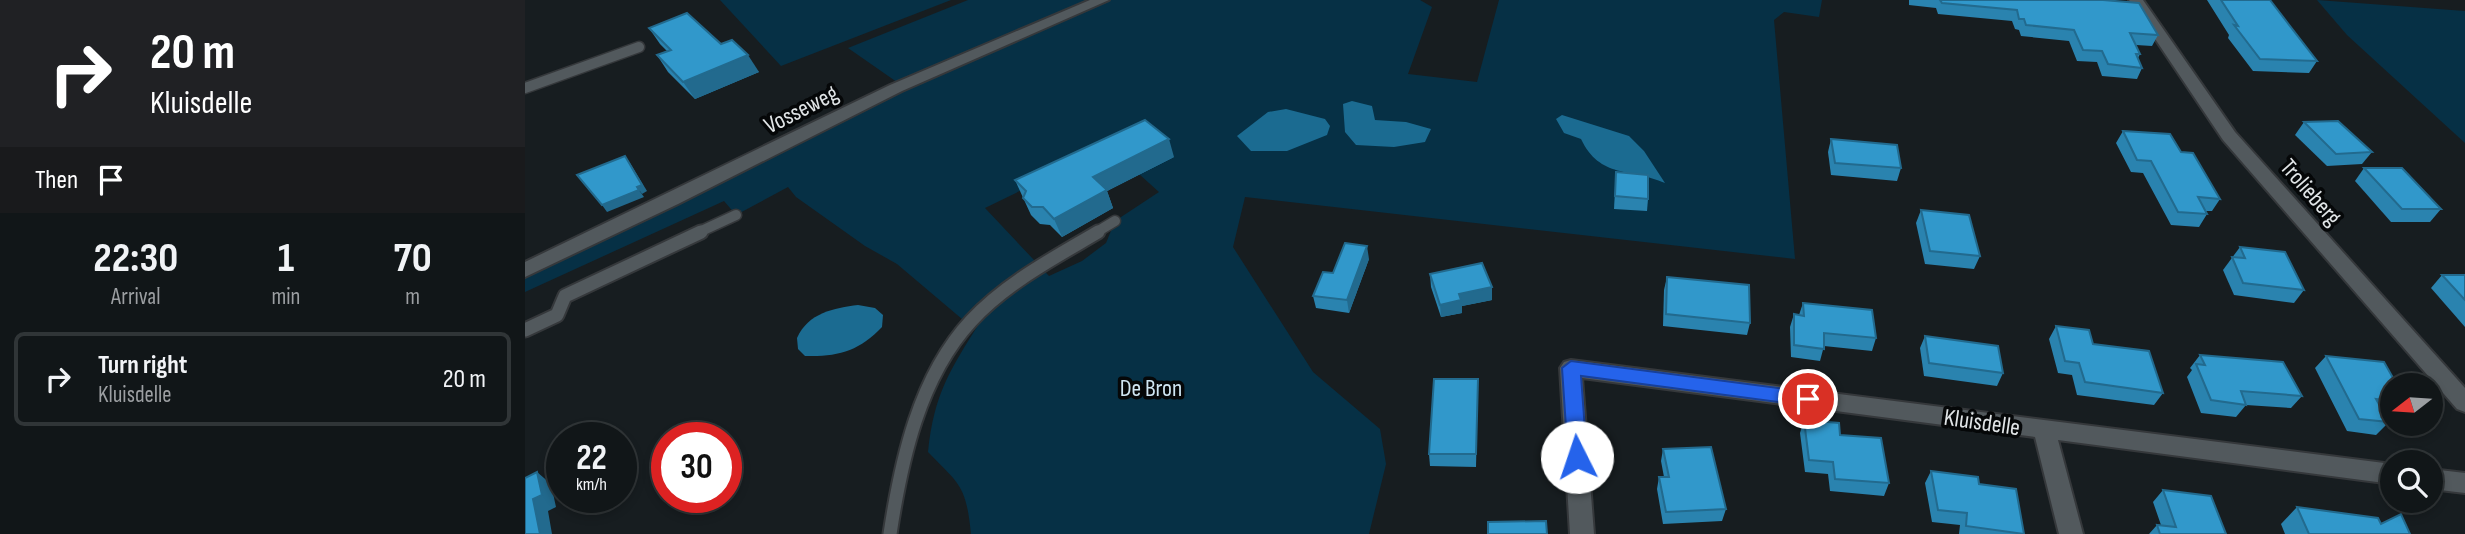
<!DOCTYPE html>
<html lang="en">
<head>
<meta charset="utf-8">
<style>
  body { margin:0; font-family:"Sofia Sans Condensed",sans-serif; background:#1a1f21; color:#f1f3f6; height:100vh; display:flex; flex-direction:column; font-size:26px; white-space:nowrap }
  * { box-sizing:border-box; margin:0 }
  p { font-size:23px; color:#9c9fa2 }
  .icon { flex:none; width:38px; height:38px; fill:none; stroke:currentColor; stroke-width:2; stroke-linecap:round; stroke-linejoin:round }
  .map { position:relative; flex:1; overflow:hidden }
  .panel { display:flex; flex-direction:column; background:#111618; width:525px }
  .panel>* { flex:none }
  .top-card { background:#202124; color:#fff; overflow:hidden }
  .needle { width:46px; rotate:253deg }
  .buttons { position:absolute; left:1855px; top:373px; display:grid; gap:14px }
  .buttons a { display:grid; place-items:center; width:63px; height:63px; border-radius:50%; background:#111618; box-shadow:0 4px 10px #0003,0 0 0 2px #303537; font-size:35px }
  .speed { position:absolute; left:21px; top:422px; display:flex; gap:14px; font-size:35px; font-weight:700; text-align:center }
  .speed>* { display:grid; place-content:center; width:91px; height:91px; border-radius:50%; background:#111618; box-shadow:0 4px 10px #0003,0 0 0 2px #303537; line-height:1 }
  .speed small { font-size:18px; font-weight:400 }
  .speed .limit { border:10px solid #d22; background:#fff; color:#111 }
  .pin { position:absolute; display:grid; place-items:center; width:60px; height:60px; color:#fff; margin:-30px; border:4px solid #fff; border-radius:50%; box-shadow:0 2px 7px #0007 }
  .me { position:absolute; width:77px; margin:-38px; rotate:356deg; stroke-linejoin:round; filter:drop-shadow(0 0 5px #0008) }
  .turn { display:flex; align-items:center; gap:24px; height:147px; padding:0 35px; font-size:32px }
  .turn .icon { width:91px; height:91px; stroke-width:2.5 }
  .turn b { display:block; font-size:49px; line-height:60px }
  .then { display:flex; align-items:center; height:66px; padding:0 35px; background:#0003; gap:14px; font-size:26px }
  .eta { display:flex; justify-content:space-evenly; align-items:center; height:119px; text-align:center }
  .eta b { font-size:42px; font-weight:700; line-height:49px }
  ul { padding:0; list-style:none }
  li { display:flex; align-items:center; gap:21px; height:94px; margin:0 14px 10px; padding:0 21px; border:4px solid #303537; border-radius:10px }
  li div { flex:1 }
  li b { display:block; font-size:26px }
  li em { font-style:normal }
  main { display:flex; flex:1; min-height:0 }
  .map>svg:first-child { display:block }
  .green { fill:#063045; fill-rule:evenodd }
  .water { fill:#1b6b91 }
  .lines { fill:none; stroke-linecap:round; stroke-linejoin:round }
  .service-far1-casing { stroke:#35383b; stroke-width:13 }
  .service-casing { stroke:#35383b; stroke-width:17 }
  .minor-casing { stroke:#35383b; stroke-width:4 }
  .service-far1 { stroke:#52595d; stroke-width:10 }
  .service { stroke:#52595d; stroke-width:13 }
  .minor { fill:#52595d; fill-rule:evenodd }
  .wall { fill:#2a83af }
  .shaded-wall { fill:#226a8e }
  .building { fill:#3198cb; stroke:#226a8e; stroke-width:2 }
  .route { fill:#2563eb; stroke:#184099; stroke-width:2 }
  .labels { text-anchor:middle; stroke-width:7; stroke-linejoin:round; paint-order:stroke }
  .street-label { font-size:24px; fill:#e1e5e7; stroke:#050708 }
  .park-label { font-size:24px; fill:#d0e6f3; stroke:#050708 }
</style>
</head>
<body>
<main>
<section class="panel">
<div class="top-card">
<div class="turn"><svg class="icon" aria-label="right" viewBox="0 0 24 24"><path d="M7 20v-9h11M14 6l5 5-5 5"/></svg><div><b>20 m</b>Kluisdelle</div></div>
<div class="then">Then<svg class="icon" aria-label="arrive" viewBox="0 0 24 24"><path d="M6 21V4h12l-3 4 3 4H6"/></svg></div>
</div>
<div class="eta">
<div><b>22:30</b><p>Arrival</p></div>
<div><b>1</b><p>min</p></div>
<div><b>70</b><p>m</p></div>
</div>
<ul>
<li><svg class="icon" aria-label="right" viewBox="0 0 24 24"><path d="M7 20v-9h11M14 6l5 5-5 5"/></svg><div><b>Turn right</b><p>Kluisdelle</p></div><em>20 m</em></li>
</ul>
</section>
<div class="map">
<svg width="1940" height="534" viewBox="0 0 1940 534">
  <rect width="100%" height="100%" fill="#171d20"/>
  <!-- green -->
  <g class="green">
    <path d="M195 0H426L256 66Z"/>
    <path d="M443 0H895L907 7 883 74 952 82 974 0H1297L1294 17 1259 12 1249 20 1270 259 720 197 708 247 788 372 855 429 861 464 844 534H446C441 485 435 485 403 452 409 394 425 370 455 322L437 319 372 264 340 246 271 197 263 187 211 215 199 201 0 292V273L379 87 323 48ZM544 167 614 174 634 192 590 221 581 243 557 261 524 276 460 208Z"/>
    <path d="M1792 0 1940 11V143L1822 35Z"/>
  </g>
  <!-- water -->
  <g class="water">
    <path d="M827 101 847 106 850 120 881 122 906 129 900 142 869 147 831 145 820 132 818 104Z"/>
    <path d="M761 109 800 119 805 126 802 135 762 151H726L712 136 743 112Z"/>
    <path d="M1037 115 1104 136 1119 151 1140 183C1106 168 1075 179 1056 139L1039 133 1031 119Z"/>
    <path d="M333 305 350 308 358 315 357 327C334 351 313 357 280 356L273 349 272 338C283 313 309 308 333 305Z"/>
  </g>
  <g class="lines">
    <!-- service-far1 casing -->
    <g class="service-far1-casing">
      <g id="service-far1">
        <path d="M0 88 114 47"/>
        <path d="M172 233 211 215"/>
        <path d="M570 233 590 221"/>
      </g>
    </g>
    <!-- service casing -->
    <g class="service-casing">
      <g id="service">
        <path d="M0 330 32 315 40 296 176 232"/>
        <path d="M365 534C376 461 394 377 446 321 481 283 529 258 573 232"/>
      </g>
    </g>
    <!-- minor casing -->
    <g class="minor-casing">
      <g id="minor">
        <path d="M565 0H584L377 91 153 204 0 277V262L365 85Z"/>
        <path d="M1604 0H1618L1710 132 1940 388V412L1932 409 1698 140Z"/>
        <path d="M1046 360 1867 464V484L1533 440 1558 534H1534L1510 437 1057 378 1069 534H1045L1035 368 1039 362Z"/>
        <path d="M1906 469 1940 473V493L1906 489Z"/>
      </g>
    </g>
    <!-- service-far1 -->
    <use href="#service-far1" class="service-far1"/>
    <!-- service -->
    <use href="#service" class="service"/>
    <!-- minor -->
    <use href="#minor" class="minor"/>
  </g>
  <!-- wall -->
  <g class="wall">
    <path d="M1384 0H1578L1633 35 1627 46 1611 45 1615 54 1613 58 1617 68 1612 79 1577 76 1572 62 1552 61 1544 41 1496 36 1494 30 1490 29 1487 21 1413 14 1411 8 1384 5Z"/>
    <path d="M1682 0H1745L1792 61 1784 73 1728 71 1703 38 1704 35Z"/>
    <path d="M124 28 196 44 234 72 170 99 143 72 132 55 142 51 135 44Z"/>
    <path d="M1779 122 1847 152 1837 164 1802 166 1770 135Z"/>
    <path d="M1598 131 1656 152 1695 199 1687 211H1680L1682 214 1674 227 1646 225 1618 173 1606 172 1591 143Z"/>
    <path d="M1306 139 1376 168 1372 181 1306 175 1303 152Z"/>
    <path d="M649 157 582 191 588 208 537 237 525 225 515 224 506 215 490 180Z"/>
    <path d="M1839 168 1916 209 1905 222H1866L1830 181Z"/>
    <path d="M1091 172 1123 199 1122 211 1089 209Z"/>
    <path d="M1396 210 1455 256 1449 269 1400 264 1391 223Z"/>
    <path d="M1715 247 1779 290 1769 303 1709 295 1698 270Z"/>
    <path d="M844 259 824 313 791 308 788 296 808 273Z"/>
    <path d="M905 274 967 287V300L937 306V313L916 317 906 287Z"/>
    <path d="M1917 275H1940V327L1906 288Z"/>
    <path d="M1142 277 1225 323 1222 335 1138 326 1139 290Z"/>
    <path d="M1278 303 1351 338 1347 351 1299 346 1295 361 1266 357 1265 327 1269 314 1274 315Z"/>
    <path d="M1531 326 1568 344 1638 393 1629 405 1552 395 1547 375 1533 373 1524 339Z"/>
    <path d="M1400 336 1478 373 1472 386 1399 376 1395 348Z"/>
    <path d="M1675 355 1777 396 1766 408 1721 405 1711 417 1676 413 1662 377 1667 370 1665 368Z"/>
    <path d="M1801 356 1867 385V414L1859 413 1864 422 1851 435 1822 431 1790 368Z"/>
    <path d="M953 379 951 467 905 466 904 454Z"/>
    <path d="M1279 420 1315 435 1364 483 1359 496 1305 491 1303 474 1280 472 1275 433Z"/>
    <path d="M1138 449 1201 509 1197 521 1138 524 1132 489 1134 477H1139L1136 461Z"/>
    <path d="M1406 471 1454 484 1499 534H1434L1435 525 1407 522 1400 483Z"/>
    <path d="M1638 490 1701 534H1624L1632 525H1636L1628 502Z"/>
    <path d="M1772 507 1856 524 1885 534H1760L1756 524Z"/>
  </g>
  <!-- shaded-wall -->
  <g class="shaded-wall">
    <path d="M223 55 234 72 170 99 158 82Z"/>
    <path d="M644 139 649 157 582 191 588 208 537 237 529 219 568 177Z"/>
    <path d="M100 156 105 163 122 191 117 194 112 187Z"/>
    <path d="M114 190 119 197 82 212 77 205Z"/>
    <path d="M842 246 844 259 824 313 822 300Z"/>
    <path d="M967 287V300L937 306V313L916 317 915 305 934 294Z"/>
    <path d="M12 472 26 484 31 507 23 511 27 534H15L8 499Z"/>
  </g>
  <!-- building -->
  <g class="building">
    <path d="M1415 0H1578L1614 3 1633 35 1605 33 1615 54H1611L1617 68 1583 64 1577 51 1558 50 1549 30 1501 25 1499 19H1494L1492 10 1417 3Z"/>
    <path d="M1696 0H1745L1792 61 1735 59 1709 25 1713 26Z"/>
    <path d="M162 13 196 44 207 40 223 55 158 82 132 55 146 50 124 28Z"/>
    <path d="M620 120 644 139 568 177 582 190 529 219 518 207H507L498 198 501 191 490 180Z"/>
    <path d="M1813 121 1847 152 1811 154 1779 122Z"/>
    <path d="M1598 131 1645 134 1656 152 1668 153 1695 199 1673 197 1682 214 1653 212 1626 161 1612 160Z"/>
    <path d="M1306 139 1372 145 1376 168 1310 163Z"/>
    <path d="M100 156 117 185 112 187 114 190 77 205 52 175Z"/>
    <path d="M1839 168H1877L1916 209H1877Z"/>
    <path d="M1091 172 1123 175V199L1090 196Z"/>
    <path d="M1396 210 1444 215 1455 256 1405 251Z"/>
    <path d="M820 243 842 246 822 300 788 296 798 272 808 273Z"/>
    <path d="M1715 247 1760 252 1779 290 1718 283 1707 257 1720 258Z"/>
    <path d="M957 263 967 287 934 294 936 300 915 305 905 274Z"/>
    <path d="M1917 275H1940V300Z"/>
    <path d="M1142 277 1224 285 1225 323 1141 314Z"/>
    <path d="M1278 303 1347 310 1351 338 1299 333V349L1269 345V314L1279 316Z"/>
    <path d="M1531 326 1564 330 1568 344 1624 351 1638 393 1560 382 1554 363 1540 361Z"/>
    <path d="M1400 336 1473 346 1478 373 1404 363Z"/>
    <path d="M1675 355 1758 362 1777 396 1716 391 1721 405 1686 400 1671 364 1680 365Z"/>
    <path d="M1801 356 1859 362 1872 385H1867V401L1851 399 1864 422 1834 419Z"/>
    <path d="M909 379H953L951 454H904Z"/>
    <path d="M1279 420 1314 423 1315 435 1356 438 1364 483 1310 479 1308 462 1284 460Z"/>
    <path d="M1186 447 1201 509 1141 512 1134 477H1144L1138 449Z"/>
    <path d="M1406 471 1453 477 1454 484 1491 489 1499 534 1441 526 1442 513 1413 510Z"/>
    <path d="M12 472 17 495 8 499 15 534H0V478Z"/>
    <path d="M1638 490 1686 496 1701 534H1635L1632 525 1651 527Z"/>
    <path d="M1772 507 1853 518 1856 524 1876 514 1885 534H1784Z"/>
    <path d="M1021 521 1022 534H963V522Z"/>
  </g>
  <!-- route -->
  <path class="route" d="M1046 361 1283 392 1292 399 1283 406 1056 376 1062 457 1059 462H1046L1043 457 1037 368Z"/>
  <g class="labels">
    <!-- street labels -->
    <g class="street-label">
      <text transform="translate(276 109) rotate(-27)" y="8">Vosseweg</text>
      <text transform="translate(1786 192) rotate(49)" y="8">Trolieberg</text>
      <text transform="translate(1457 422) rotate(8)" y="8">Kluisdelle</text>
    </g>
    <!-- park labels -->
    <g class="park-label">
      <text x="626" y="396">De Bron</text>
    </g>
  </g>
</svg>
<div class="buttons">
<a><svg class="needle" viewBox="-14 -14 28 28"><path d="M0-13l5 13h-10z" fill="#e53935"/><path d="M0 13l5-13h-10z" fill="#9c9fa2"/></svg></a>
<a><svg class="icon" aria-label="search" viewBox="0 0 24 24"><circle cx="10" cy="10" r="6"/><path d="M15 15l6 6"/></svg></a>
</div>
<div class="speed"><div>22<small>km/h</small></div><div class="limit">30</div></div>
<div class="pin" style="left:1283px;top:399px;background:#d93025"><svg class="icon" aria-label="arrive" viewBox="0 0 24 24"><path d="M6 21V4h12l-3 4 3 4H6"/></svg></div>
<svg class="me" style="left:1052px;top:457px" viewBox="-20 -20 40 40"><circle r="19" fill="#fff"/><path d="M0-13L10 11 0 6-10 11z" fill="#2563eb"/></svg>
</div>
</main>
</body>
</html>
